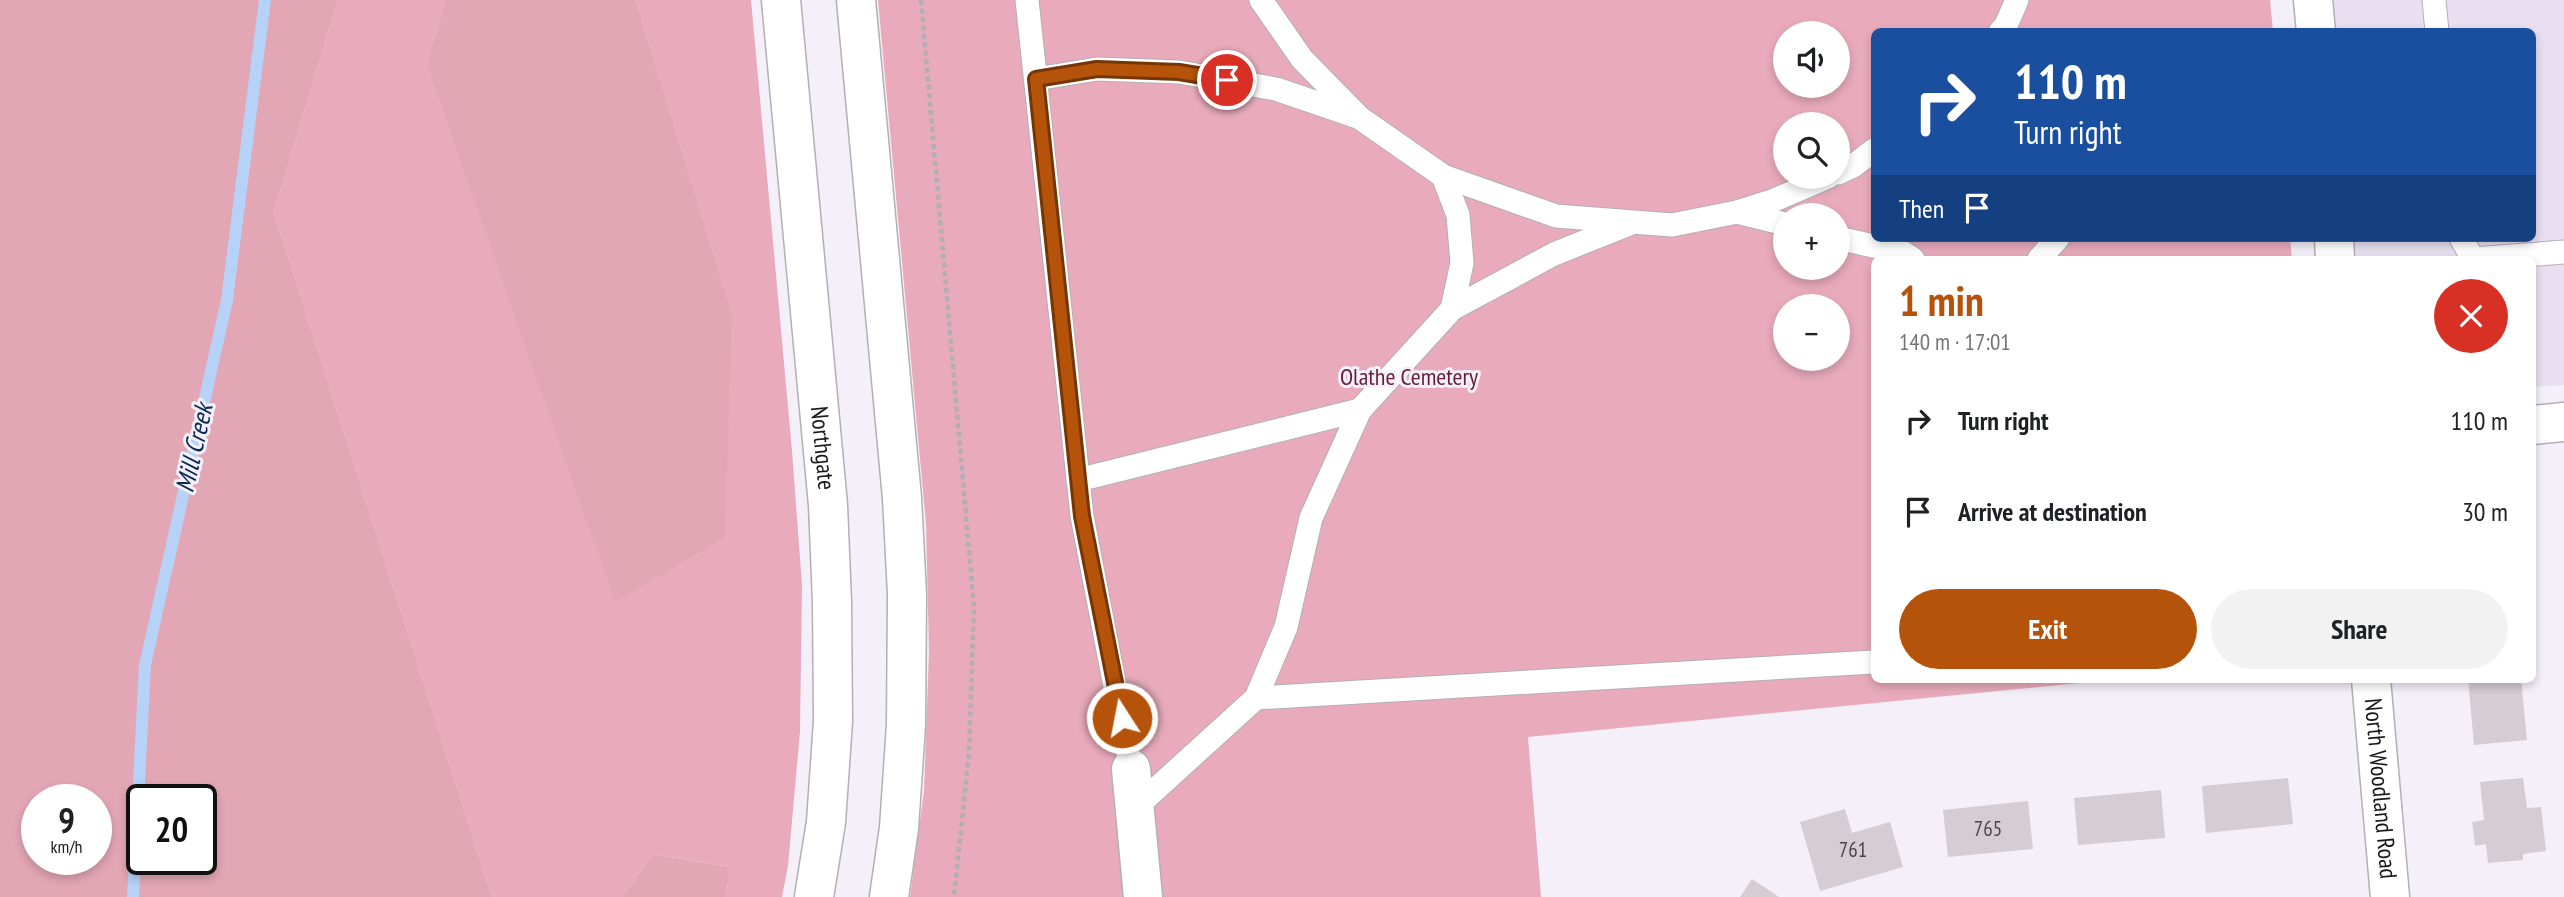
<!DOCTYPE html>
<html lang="en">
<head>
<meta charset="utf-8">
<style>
  body { margin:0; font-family:"PT Sans Narrow",sans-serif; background:#f2f2f2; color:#202124; height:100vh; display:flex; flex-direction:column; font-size:26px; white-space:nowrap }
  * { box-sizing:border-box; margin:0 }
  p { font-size:23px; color:#757577 }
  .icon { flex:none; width:38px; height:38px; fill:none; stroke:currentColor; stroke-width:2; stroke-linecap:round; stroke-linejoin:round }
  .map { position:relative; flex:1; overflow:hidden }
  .drawer { position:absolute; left:1871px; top:256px; width:665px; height:427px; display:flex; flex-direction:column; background:#fff; border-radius:10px; box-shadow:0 4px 10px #0003 }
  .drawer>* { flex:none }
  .guide { position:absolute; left:1871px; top:28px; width:665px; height:214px; border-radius:10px; box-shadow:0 4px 10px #0003; background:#1a4fa0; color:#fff; overflow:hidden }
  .fabs { position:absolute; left:1773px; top:21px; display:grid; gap:14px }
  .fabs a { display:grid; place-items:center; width:77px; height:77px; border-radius:50%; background:#fff; box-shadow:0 4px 10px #0003; font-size:35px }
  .speed { position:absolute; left:21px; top:784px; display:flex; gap:14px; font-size:35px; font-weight:700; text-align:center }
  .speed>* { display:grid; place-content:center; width:91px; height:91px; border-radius:50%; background:#fff; box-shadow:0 4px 10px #0003; line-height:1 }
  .speed small { font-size:18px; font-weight:400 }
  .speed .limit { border:4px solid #111; border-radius:10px; background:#fff; color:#111 }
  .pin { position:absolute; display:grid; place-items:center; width:60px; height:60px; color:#fff; margin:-30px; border:4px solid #fff; border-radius:50%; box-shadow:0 2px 7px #0007 }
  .me { position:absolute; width:77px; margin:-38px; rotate:349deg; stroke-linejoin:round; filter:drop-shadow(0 0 5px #0008) }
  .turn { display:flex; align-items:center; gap:24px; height:147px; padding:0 28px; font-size:32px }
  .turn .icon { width:91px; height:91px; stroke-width:2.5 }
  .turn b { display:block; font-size:49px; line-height:60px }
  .then { display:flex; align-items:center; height:66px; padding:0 28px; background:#0003; gap:14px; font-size:26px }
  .round { display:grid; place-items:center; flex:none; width:74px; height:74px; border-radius:37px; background:#f2f2f2 }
  .summary { display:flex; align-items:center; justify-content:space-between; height:119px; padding:0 28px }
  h1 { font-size:42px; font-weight:700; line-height:52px; color:#b45309 }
  .button { display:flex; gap:14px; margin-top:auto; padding:14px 28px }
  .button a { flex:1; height:80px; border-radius:42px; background:#b45309; color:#fff; font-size:28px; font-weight:700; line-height:80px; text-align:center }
  .button a+a { background:#f2f2f2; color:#202124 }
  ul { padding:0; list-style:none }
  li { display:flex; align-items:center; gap:21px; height:91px; padding:0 28px }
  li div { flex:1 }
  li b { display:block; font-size:26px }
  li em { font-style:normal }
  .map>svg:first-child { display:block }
  .built { fill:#e8e0f0 }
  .green { fill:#e9abbb; fill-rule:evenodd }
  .forest { fill:#e3a6b5; fill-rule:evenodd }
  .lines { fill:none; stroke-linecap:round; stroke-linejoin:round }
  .stream { stroke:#b6d2f7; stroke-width:12 }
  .building { fill:#d6ccd3 }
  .lane-casing { stroke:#b3aeb7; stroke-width:25 }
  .street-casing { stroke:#b3aeb7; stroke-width:41 }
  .secondary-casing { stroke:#b3aeb7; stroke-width:41 }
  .path { stroke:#b2aeb6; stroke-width:4.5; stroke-dasharray:5 3.5; stroke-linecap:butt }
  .lane { stroke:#fff; stroke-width:23 }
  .street { stroke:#fff; stroke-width:38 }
  .secondary { stroke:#fff; stroke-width:38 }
  .route-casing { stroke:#753606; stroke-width:18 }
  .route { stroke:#b45309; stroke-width:12 }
  .labels { text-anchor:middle; stroke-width:6; stroke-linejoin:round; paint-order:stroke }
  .number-label { font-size:21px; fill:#49454a }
  .park-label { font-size:24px; fill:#651e37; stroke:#f4eff9 }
  .street-label { font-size:24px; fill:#1a181c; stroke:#f4eff9 }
  .water-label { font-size:26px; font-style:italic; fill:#072a53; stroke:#f4eff9 }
</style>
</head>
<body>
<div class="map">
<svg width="2564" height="897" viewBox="0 0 2564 897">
  <rect width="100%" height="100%" fill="#f4eff9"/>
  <!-- built -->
  <path class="built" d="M2333 0H2564V385L2532 387V259H2355L2353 238H2532V32L2336 31Z"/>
  <!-- green -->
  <g class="green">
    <path d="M338 0H445L426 65 616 602 732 312 636 0H751L792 451 802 585 800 731 788 866 782 897H726L730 867 652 854 622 897H492L274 212Z"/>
    <path d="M878 0H2270L2273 31 1874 32V238H2290L2292 259H1874V679H2121L1528 737 1541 897H910L924 791 929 651 926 524ZM1785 33H1838V86H1785ZM1785 124H1838V177H1785ZM1785 215H1838V268H1785ZM1785 306H1838V359H1785Z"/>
  </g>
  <!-- forest -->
  <g class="forest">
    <path d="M0 0H338L274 212 492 897H0ZM37 800H96V859H37ZM142 800H201V859H142Z"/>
    <path d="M445 0H636L732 312 725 537 615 602 426 65Z"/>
    <path d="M652 854 730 867 726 897H622Z"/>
  </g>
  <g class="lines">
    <!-- stream -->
    <path class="stream" d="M133 897 145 665 227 300 265 0"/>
  </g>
  <!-- building -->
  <g class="building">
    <path d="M2468 679H2521L2527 740 2474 745Z"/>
    <path d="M2288 778 2293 824 2206 833 2202 786Z"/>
    <path d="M2523 778 2527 808 2541 807 2546 851 2523 854V860L2488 863 2486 844 2475 846 2472 822 2484 820 2480 782Z"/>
    <path d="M2161 790 2165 838 2078 845 2074 798Z"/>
    <path d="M2028 801 2033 849 1948 857 1943 810Z"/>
    <path d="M1845 809 1852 833 1890 822 1903 867 1820 891 1800 822Z"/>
    <path d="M1752 879 1779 897H1740Z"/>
  </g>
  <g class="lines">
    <!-- lane casing -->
    <g class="lane-casing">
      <g id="lane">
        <path d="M1027 0 1082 516 1131 769"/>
        <path d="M1261 0 1302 59 1360 118 1443 176 1556 216 1672 225 1737 212 1772 201 1828 177"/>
        <path d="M2434 0 2437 32"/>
        <path d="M2000 32 2006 25 2017 0"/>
        <path d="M1036 79 1097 69 1179 72 1276 89 1355 116"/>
        <path d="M1838 173 1853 166 1874 150"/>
        <path d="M1443 176 1458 215 1462 263 1452 309"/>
        <path d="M1737 212 1785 224"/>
        <path d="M1838 238 1904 253 1913 259"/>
        <path d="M2461 238 2473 259 2564 252"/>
        <path d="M2039 259 2058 238"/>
        <path d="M1078 480 1360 410"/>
        <path d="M1256 698 1286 627 1311 518 1360 410 1452 309 1554 254 1629 224"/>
        <path d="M1135 808 1256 698 1874 662"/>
      </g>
    </g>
    <!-- street casing -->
    <g class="street-casing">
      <g id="street">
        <path d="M2313 0 2316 32"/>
        <path d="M2334 238 2335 259"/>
        <path d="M2532 425 2564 422"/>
        <path id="s1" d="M2371 679 2390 897"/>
        <path d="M1131 769 1143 897"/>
      </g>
    </g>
    <!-- secondary casing -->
    <g class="secondary-casing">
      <g id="secondary">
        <path id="s2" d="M781 0 828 505 832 602 833 721 826 822 814 897"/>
        <path d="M856 0 902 498 907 594 906 725 899 828 889 897"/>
      </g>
    </g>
    <!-- path -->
    <path class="path" d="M921 0 974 607 969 752 954 897"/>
    <!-- lane -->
    <use href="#lane" class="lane"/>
    <!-- street -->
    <use href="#street" class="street"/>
    <!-- secondary -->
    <use href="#secondary" class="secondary"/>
  </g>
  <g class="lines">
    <!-- route casing -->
    <g class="route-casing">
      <path id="route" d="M1122 718 1082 516 1036 79 1097 69 1179 72 1227 80"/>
    </g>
    <!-- route -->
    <use href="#route" class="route"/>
  </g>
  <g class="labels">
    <!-- number labels -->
    <g class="number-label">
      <text x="1988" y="836">765</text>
      <text x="1853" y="857">761</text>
    </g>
    <!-- park labels -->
    <g class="park-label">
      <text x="1409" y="385">Olathe Cemetery</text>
    </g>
    <!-- street labels -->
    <g class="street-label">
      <text dy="8" stroke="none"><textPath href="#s2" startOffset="450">Northgate</textPath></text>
      <text dy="8" stroke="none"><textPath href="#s1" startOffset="110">North Woodland Road</textPath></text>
    </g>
    <!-- water labels -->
    <g class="water-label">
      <text transform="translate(194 448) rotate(-77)" y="9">Mill Creek</text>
    </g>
  </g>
</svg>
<div class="fabs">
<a><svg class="icon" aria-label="sound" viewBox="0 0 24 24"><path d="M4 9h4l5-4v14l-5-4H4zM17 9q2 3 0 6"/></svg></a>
<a><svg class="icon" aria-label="search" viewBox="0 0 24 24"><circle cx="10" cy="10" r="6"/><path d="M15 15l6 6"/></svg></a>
<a>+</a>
<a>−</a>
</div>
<div class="speed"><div>9<small>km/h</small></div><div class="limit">20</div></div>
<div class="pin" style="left:1227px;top:80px;background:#d93025"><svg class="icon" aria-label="arrive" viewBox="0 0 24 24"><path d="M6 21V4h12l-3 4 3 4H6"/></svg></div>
<svg class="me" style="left:1122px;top:718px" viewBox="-20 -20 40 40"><circle r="17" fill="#b45309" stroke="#fff" stroke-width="3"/><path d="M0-11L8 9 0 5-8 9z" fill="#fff"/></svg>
<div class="guide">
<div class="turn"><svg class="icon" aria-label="right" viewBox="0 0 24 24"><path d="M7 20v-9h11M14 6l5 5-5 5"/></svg><div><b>110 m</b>Turn right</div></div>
<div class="then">Then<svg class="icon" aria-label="arrive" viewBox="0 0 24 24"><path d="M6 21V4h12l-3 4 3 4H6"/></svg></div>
</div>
<section class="drawer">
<div class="summary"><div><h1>1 min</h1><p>140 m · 17:01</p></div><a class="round" style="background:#d93025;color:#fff"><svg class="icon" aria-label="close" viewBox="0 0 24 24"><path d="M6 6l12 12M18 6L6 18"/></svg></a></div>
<ul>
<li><svg class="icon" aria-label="right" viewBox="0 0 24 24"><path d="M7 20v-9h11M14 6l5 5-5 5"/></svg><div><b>Turn right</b></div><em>110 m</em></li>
<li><svg class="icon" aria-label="arrive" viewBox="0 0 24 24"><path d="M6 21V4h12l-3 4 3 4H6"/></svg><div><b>Arrive at destination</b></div><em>30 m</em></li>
</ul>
<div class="button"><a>Exit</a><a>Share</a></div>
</section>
</div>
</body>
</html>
